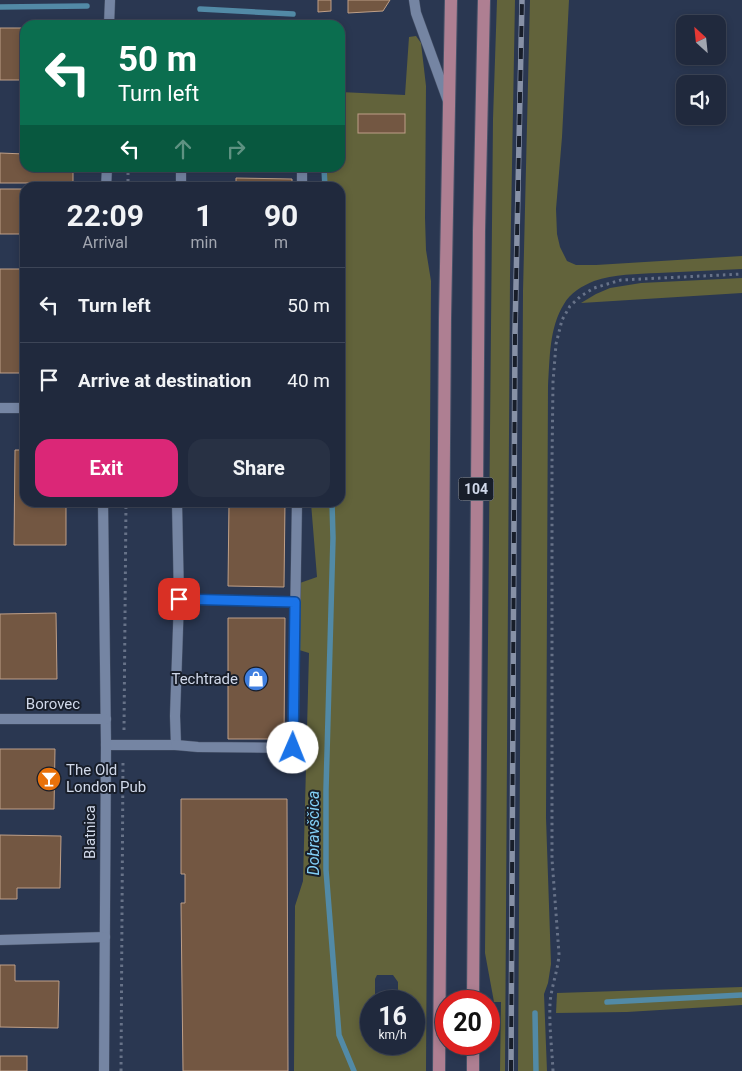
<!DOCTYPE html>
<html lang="en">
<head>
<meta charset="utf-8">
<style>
  body { margin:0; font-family:Roboto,sans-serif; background:#283144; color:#f1f3f6; height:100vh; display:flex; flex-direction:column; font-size:19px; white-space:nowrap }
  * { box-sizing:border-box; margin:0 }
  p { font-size:16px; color:#a2a6b0 }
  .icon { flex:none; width:28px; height:28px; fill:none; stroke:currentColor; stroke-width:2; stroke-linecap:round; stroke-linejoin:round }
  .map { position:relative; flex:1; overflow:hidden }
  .panel { position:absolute; left:20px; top:182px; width:325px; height:325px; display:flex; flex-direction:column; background:#20293d; border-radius:15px; box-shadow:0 2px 8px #0003,0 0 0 1px #3d4557 }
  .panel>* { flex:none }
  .banner { position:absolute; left:20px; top:20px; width:325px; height:152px; border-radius:15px; box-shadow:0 2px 8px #0003,0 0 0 1px #3d4557; background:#0b6e4f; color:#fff; overflow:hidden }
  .needle { width:32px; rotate:333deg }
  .fabs { position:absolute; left:676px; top:15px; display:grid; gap:10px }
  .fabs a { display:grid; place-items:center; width:50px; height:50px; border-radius:10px; background:#20293d; box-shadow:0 2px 8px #0003,0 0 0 1px #3d4557; font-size:25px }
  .speed { position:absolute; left:360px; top:990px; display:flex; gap:10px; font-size:25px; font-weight:700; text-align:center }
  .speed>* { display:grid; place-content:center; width:65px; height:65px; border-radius:50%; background:#20293d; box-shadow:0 2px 8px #0003,0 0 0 1px #3d4557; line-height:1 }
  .speed small { font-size:12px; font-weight:400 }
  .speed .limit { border:8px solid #d22; background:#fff; color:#111 }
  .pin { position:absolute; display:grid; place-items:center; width:42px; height:42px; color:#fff; margin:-21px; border-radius:10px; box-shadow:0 2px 8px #0006 }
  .me { position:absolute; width:55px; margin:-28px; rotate:1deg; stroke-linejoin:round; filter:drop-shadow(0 0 4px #0008) }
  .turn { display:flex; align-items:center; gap:18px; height:105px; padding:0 15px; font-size:22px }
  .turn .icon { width:65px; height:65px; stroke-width:2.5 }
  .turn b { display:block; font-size:35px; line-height:42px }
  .lanes { display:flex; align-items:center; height:48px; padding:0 15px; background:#0003; justify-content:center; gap:25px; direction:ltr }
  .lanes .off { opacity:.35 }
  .eta { display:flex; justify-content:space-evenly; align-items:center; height:85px; text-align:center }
  .eta b { font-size:30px; font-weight:700; line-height:35px }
  .cta { display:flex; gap:10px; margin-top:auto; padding:10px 15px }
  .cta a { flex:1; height:58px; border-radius:15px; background:#db2777; color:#fff; font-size:20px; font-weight:700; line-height:58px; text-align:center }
  .cta a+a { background:#283144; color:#f1f3f6 }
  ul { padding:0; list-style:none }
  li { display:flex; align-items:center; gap:15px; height:75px; padding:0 15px; border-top:1px solid #3d4557 }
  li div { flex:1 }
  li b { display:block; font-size:19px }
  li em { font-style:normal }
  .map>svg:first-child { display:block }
  .green { fill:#62633b; fill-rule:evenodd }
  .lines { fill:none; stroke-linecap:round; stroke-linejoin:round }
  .stream { stroke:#528aa6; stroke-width:5.5 }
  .building { fill:#735742; stroke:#be9f88 }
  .service-casing { stroke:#475268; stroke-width:11 }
  .minor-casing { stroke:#475268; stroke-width:11 }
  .primary-casing { stroke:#475268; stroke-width:14 }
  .path { stroke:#677288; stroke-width:3; stroke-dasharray:2.5 4; stroke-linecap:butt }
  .service { stroke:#7585a3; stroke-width:10 }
  .minor { stroke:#7585a3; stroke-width:10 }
  .primary { stroke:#ae7f92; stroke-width:12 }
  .rail-casing { stroke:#8791a6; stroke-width:5.5 }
  .rail { stroke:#181e2a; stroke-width:4; stroke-dasharray:11; stroke-linecap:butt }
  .route-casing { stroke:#114b97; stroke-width:12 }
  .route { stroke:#1a73e8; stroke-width:9 }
  .labels { text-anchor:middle; stroke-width:4; stroke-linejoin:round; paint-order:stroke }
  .shield { fill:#181e2a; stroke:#99a0b0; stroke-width:1 }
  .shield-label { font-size:14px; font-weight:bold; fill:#d0d8e9 }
  .poi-label { font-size:15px; fill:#d0d8e9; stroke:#181e2a; text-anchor:end }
  .street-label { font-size:15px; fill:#d0d8e9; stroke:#181e2a }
  .water-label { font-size:16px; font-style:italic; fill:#82cff6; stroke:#181e2a }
</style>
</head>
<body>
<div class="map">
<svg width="742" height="1071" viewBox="0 0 742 1071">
  <rect width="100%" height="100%" fill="#2a3751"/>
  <!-- green -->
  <g class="green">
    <path d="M497 0H515L510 276 505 1071H500L501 1002H494L485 953 493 119Z"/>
    <path d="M530 0H569L562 137 556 209 557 234 560 247 567 261 576 265H596L742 256V269C714 270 686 272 658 273 637 274 614 274 594 281 582 286 570 293 564 304 549 328 550 358 548 386L546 818 551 964 548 983 544 994 547 1071H518L523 292Z"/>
    <path d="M416 36 421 43 426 86 425 218 426 250 431 281 426 1071H294L295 906 303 881 309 653 296 649 297 584 317 577 311 503 340 502V188L327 187V168H340V92L405 95 409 37ZM377 975H393L398 982V1001H414V1044H371V1001H375V979Z"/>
    <path d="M742 278V293L581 303 596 294 610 288 641 283Z"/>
    <path d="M742 987V1005L627 1012 556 1013 557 993Z"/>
  </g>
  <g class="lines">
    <!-- stream -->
    <g class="stream">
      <path d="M0 7 87 6"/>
      <path d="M200 9 293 14"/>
      <path d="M324 168 325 188"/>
      <path d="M332 502 333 538 326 790V870L339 1035 354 1071"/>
      <path d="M607 1002 742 995"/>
      <path d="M535 1013 536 1071"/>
    </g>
  </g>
  <!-- building -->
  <g class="building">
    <path d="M318 0H331V11L318 12Z"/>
    <path d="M348 0H390L383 11 348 13Z"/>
    <rect x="0" y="28" width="25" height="52"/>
    <rect x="358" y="114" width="47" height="19"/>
    <path d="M0 153 25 154V168H73V183H0Z"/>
    <path d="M236 178 292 179V188H236Z"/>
    <rect x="0" y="189" width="25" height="45"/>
    <rect x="0" y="269" width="25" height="104"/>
    <path d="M15 450H25V502H66V545H14Z"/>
    <path d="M229 502H285L284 587 228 586Z"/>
    <path d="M56 613 57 679H0V614Z"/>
    <path d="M228 618H285L284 739H228Z"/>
    <path d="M0 749H55L54 809H0Z"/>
    <path d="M181 799H287L288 1071H183L181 903H185V874H181Z"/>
    <path d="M0 835 61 836 60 888H17V899H0Z"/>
    <path d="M0 965H15V981H59L58 1028 0 1027Z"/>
    <rect x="0" y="1056" width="27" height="15"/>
  </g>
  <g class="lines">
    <!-- service casing -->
    <g class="service-casing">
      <g id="service">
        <path d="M414 0 416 13 448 101"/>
        <path d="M181 168V188"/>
        <path d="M302 188V168"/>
        <path d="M179 599 295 602"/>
        <path d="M106 745H176L175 716 179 599 177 502"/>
        <path d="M176 745 198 747 293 748 297 502"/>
      </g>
    </g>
    <!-- minor casing -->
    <g class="minor-casing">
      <g id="minor">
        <path d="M109 25 110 0"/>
        <path d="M106 188 107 168"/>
        <path d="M0 408H25"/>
        <path d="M103 502 106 745 104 1071"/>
        <path d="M0 719H106"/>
        <path d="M0 940 105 937"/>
      </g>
    </g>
    <!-- primary casing -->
    <g class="primary-casing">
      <g id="primary">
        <path d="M473 1001 479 231 484 0"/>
        <path d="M439 1071 445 319 451 0"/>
        <path d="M473 1071V1044"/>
      </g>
    </g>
    <!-- path -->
    <g class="path">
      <path d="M128 188V168"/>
      <path d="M124 730 126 502"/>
      <path d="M121 1071 123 759"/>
      <path d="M553 1071C552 1049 549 1026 550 1004 551 987 558 971 559 954L552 859V462L553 382 556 344 562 320 570 306 581 296 594 288 621 280 742 274"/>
    </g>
    <!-- service -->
    <use href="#service" class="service"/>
    <!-- minor -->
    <use href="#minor" class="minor"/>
    <!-- primary -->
    <use href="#primary" class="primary"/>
    <!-- rail casing -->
    <g class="rail-casing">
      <path id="rail" d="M511 1071 515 333 522 0"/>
    </g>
    <!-- rail -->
    <use href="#rail" class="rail"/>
  </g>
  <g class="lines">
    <!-- route casing -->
    <g class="route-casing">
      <path id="route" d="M179 599 295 602 293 748"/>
    </g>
    <!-- route -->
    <use href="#route" class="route"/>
  </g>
  <!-- icons -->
  <defs>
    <g id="shop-disc" transform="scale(1.25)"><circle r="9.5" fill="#3f7fe0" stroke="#181e2a"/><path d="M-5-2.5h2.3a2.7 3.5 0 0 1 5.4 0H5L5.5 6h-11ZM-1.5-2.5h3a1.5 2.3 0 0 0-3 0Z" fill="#fff"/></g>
    <g id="bar-disc" transform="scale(1.25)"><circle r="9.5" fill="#e8710a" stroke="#181e2a"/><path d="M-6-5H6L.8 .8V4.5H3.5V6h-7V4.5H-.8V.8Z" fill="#fff"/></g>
  </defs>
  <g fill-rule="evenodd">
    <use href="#shop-disc" x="256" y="679"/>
    <use href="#bar-disc" x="49" y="779"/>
  </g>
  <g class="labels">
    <!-- shield labels -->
    <rect class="shield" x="458.5" y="477.5" width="35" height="23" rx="4"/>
    <g class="shield-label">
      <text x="476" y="494">104</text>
    </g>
    <!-- poi labels -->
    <g class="poi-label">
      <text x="238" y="684">Techtrade</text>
      <text x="66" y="775" text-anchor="start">The Old<tspan x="66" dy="17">London Pub</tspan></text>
    </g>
    <!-- street labels -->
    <g class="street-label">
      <text x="53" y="709">Borovec</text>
      <text transform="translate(90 832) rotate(-90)" y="5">Blatnica</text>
    </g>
    <!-- water labels -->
    <g class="water-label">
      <text transform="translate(313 833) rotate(-90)" y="6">Dobravščica</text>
    </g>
  </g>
</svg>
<div class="fabs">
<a><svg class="needle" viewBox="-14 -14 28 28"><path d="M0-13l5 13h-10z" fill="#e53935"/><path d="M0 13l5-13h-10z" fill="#a2a6b0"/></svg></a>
<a><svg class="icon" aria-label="sound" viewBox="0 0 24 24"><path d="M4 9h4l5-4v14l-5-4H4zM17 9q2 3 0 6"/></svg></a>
</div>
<div class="speed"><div>16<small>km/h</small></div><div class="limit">20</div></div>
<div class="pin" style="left:179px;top:599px;background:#d93025"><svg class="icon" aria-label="arrive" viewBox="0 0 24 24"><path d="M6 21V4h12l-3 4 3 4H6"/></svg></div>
<svg class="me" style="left:293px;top:748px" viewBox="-20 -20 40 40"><circle r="19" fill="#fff"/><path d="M0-13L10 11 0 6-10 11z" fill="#1a73e8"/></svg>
<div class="banner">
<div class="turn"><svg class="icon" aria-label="left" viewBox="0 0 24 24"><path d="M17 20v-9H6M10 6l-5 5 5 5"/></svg><div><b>50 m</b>Turn left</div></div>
<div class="lanes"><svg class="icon" aria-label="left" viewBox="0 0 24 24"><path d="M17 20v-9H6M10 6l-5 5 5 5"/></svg><svg class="icon off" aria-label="ahead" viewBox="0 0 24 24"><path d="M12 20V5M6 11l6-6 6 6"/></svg><svg class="icon off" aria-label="right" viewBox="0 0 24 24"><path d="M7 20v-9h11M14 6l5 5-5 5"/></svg></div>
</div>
<section class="panel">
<div class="eta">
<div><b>22:09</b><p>Arrival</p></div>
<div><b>1</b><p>min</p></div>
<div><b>90</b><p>m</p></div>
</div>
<ul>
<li><svg class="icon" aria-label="left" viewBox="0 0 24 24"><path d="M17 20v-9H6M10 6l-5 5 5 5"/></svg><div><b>Turn left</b></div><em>50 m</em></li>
<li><svg class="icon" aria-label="arrive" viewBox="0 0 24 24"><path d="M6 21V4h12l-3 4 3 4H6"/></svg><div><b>Arrive at destination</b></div><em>40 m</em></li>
</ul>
<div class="cta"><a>Exit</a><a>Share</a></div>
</section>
</div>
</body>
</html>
